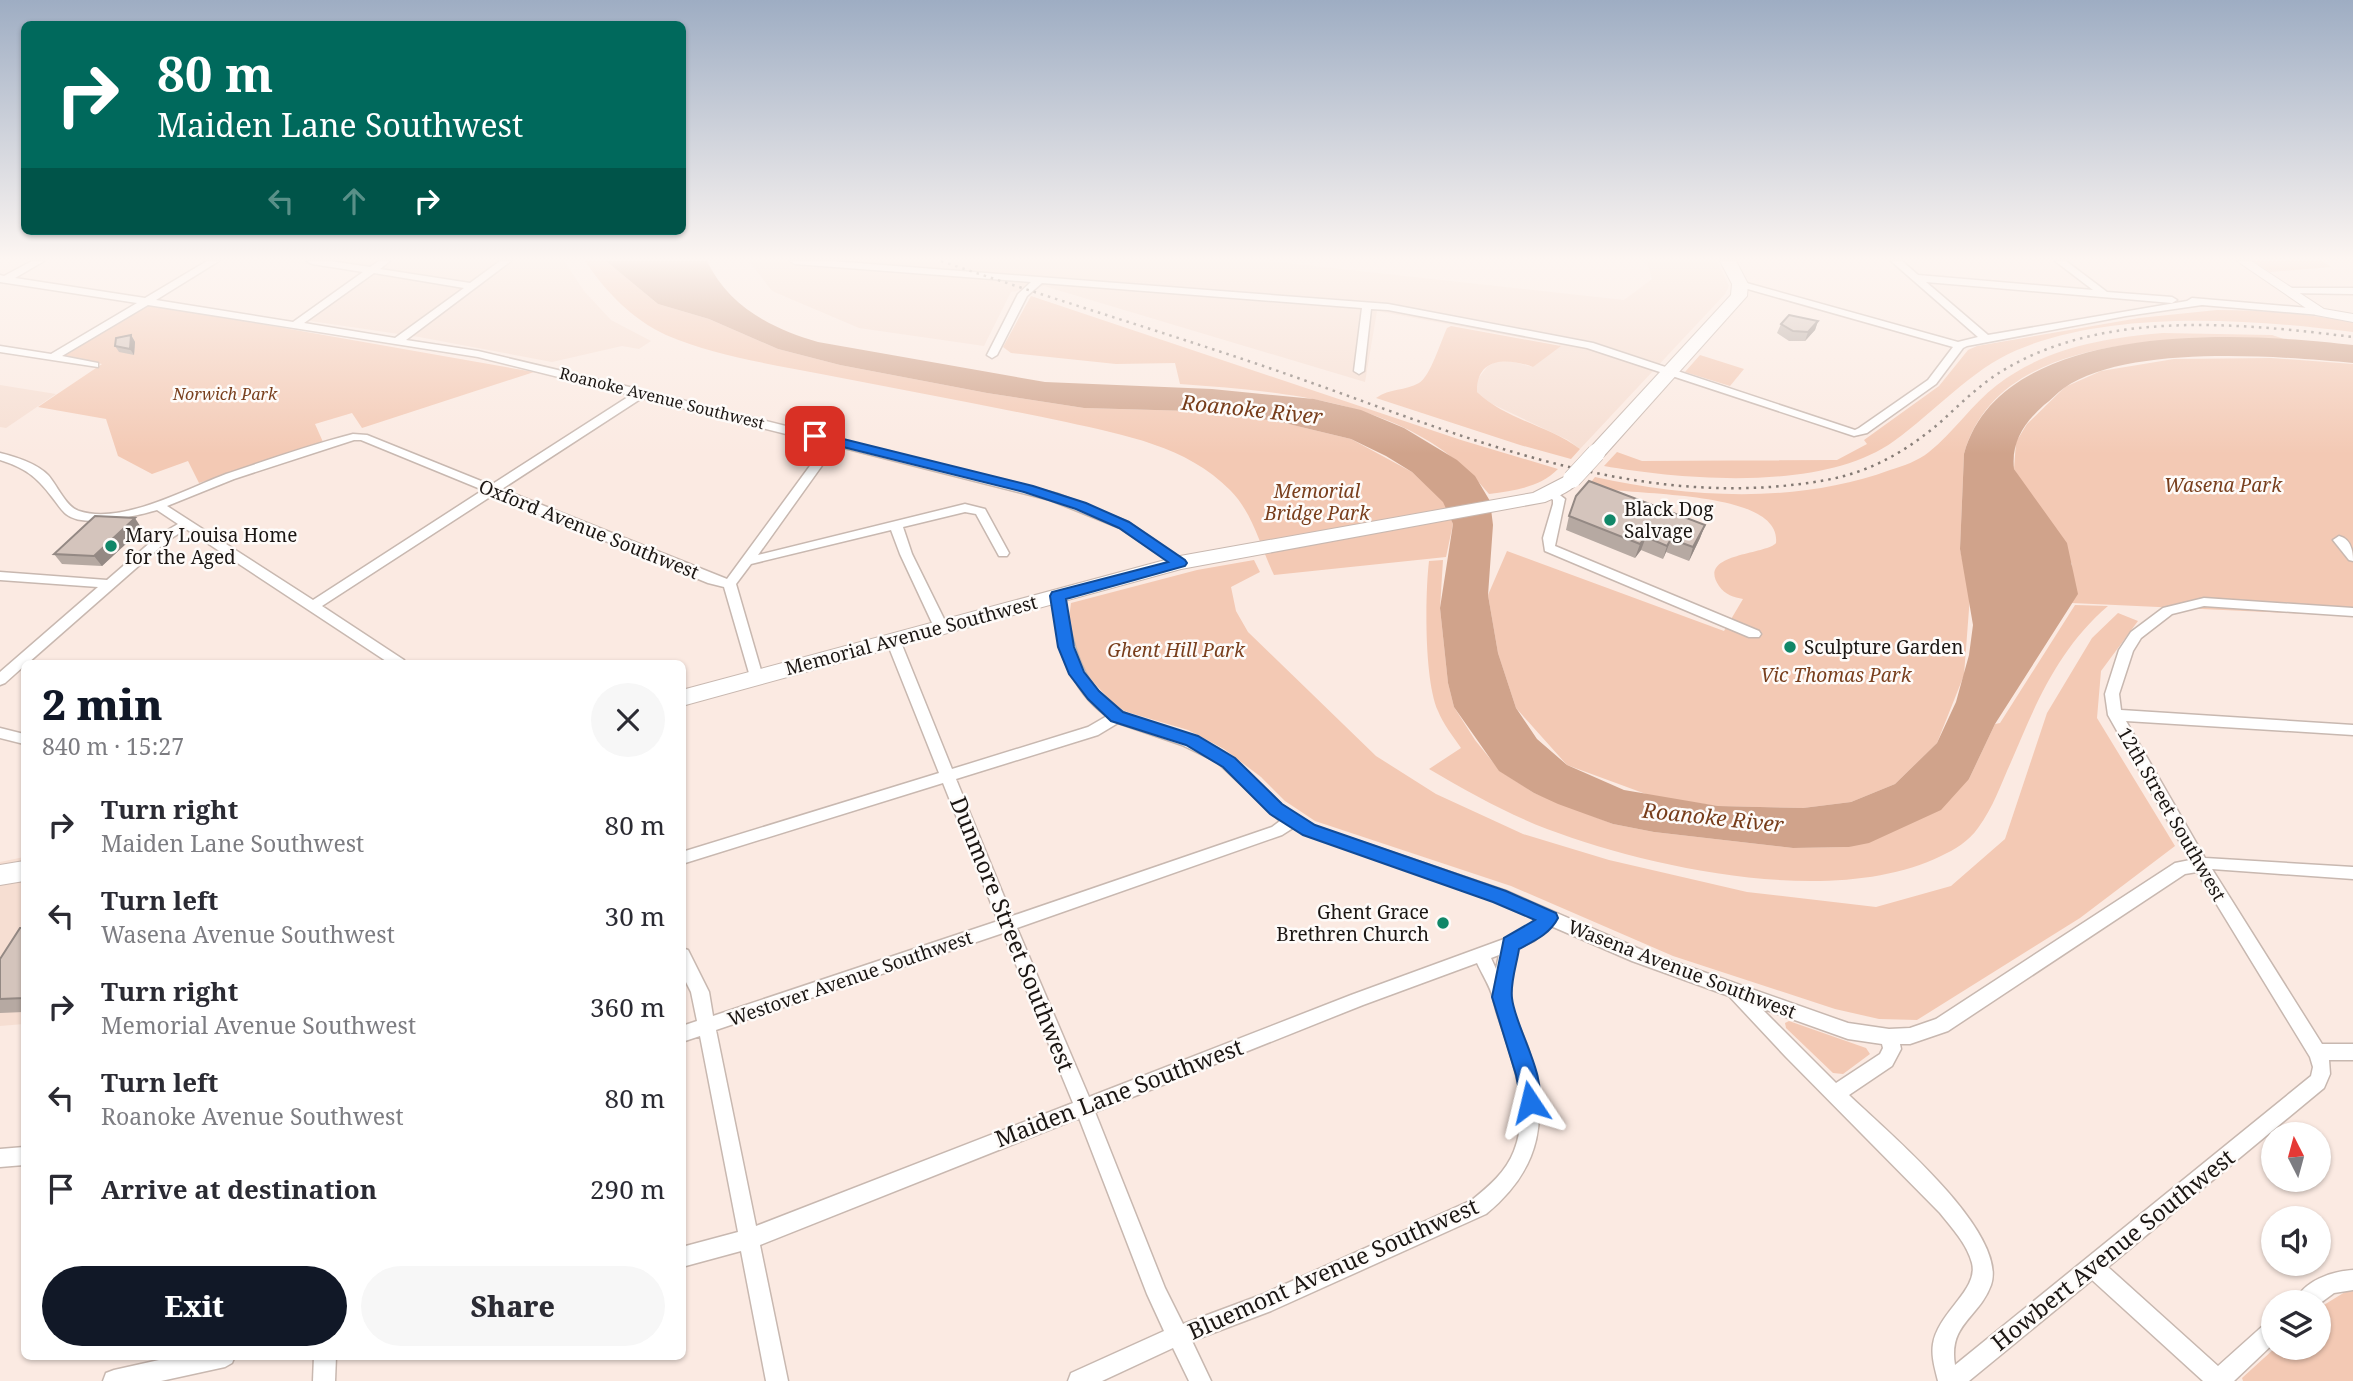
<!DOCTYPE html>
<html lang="en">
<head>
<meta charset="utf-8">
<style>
  body { margin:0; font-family:"Noto Serif",serif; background:#f7f7f7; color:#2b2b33; height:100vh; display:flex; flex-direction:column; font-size:26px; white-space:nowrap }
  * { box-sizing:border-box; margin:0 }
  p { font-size:23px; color:#7c7c81 }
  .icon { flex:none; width:38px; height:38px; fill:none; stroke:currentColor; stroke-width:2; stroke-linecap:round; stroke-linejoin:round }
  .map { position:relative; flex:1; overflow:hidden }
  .sheet { position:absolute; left:21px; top:660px; width:665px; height:700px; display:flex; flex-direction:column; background:#fff; border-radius:10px; box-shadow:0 2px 5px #0004 }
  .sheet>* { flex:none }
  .guide { position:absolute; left:21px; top:21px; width:665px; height:214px; border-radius:10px; box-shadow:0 2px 5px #0004; background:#00695c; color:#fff; overflow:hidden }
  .needle { width:46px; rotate:354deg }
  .fabs { position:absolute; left:2261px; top:1122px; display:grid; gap:14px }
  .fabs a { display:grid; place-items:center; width:70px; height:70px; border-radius:50%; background:#fff; box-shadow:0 2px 5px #0004; font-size:35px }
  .pin { position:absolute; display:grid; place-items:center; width:60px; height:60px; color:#fff; margin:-30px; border-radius:14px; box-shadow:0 4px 10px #0006 }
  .me { position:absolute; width:77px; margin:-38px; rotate:350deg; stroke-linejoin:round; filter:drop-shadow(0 0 5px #0008) }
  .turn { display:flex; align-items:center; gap:24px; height:147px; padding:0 21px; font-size:32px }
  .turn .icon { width:91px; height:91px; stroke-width:2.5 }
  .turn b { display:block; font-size:49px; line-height:60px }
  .lanes { display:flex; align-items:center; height:66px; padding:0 21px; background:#0003; justify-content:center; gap:35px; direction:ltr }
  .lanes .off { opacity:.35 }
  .round { display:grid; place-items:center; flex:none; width:74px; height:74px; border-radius:37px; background:#f7f7f7 }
  .head { display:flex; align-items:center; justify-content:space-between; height:119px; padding:0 21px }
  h1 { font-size:42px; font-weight:800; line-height:52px; color:#111827 }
  .button { display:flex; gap:14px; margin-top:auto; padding:14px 21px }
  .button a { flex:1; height:80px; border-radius:42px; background:#111827; color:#fff; font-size:28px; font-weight:800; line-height:80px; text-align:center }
  .button a+a { background:#f7f7f7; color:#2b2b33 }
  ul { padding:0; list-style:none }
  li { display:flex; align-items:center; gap:21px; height:91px; padding:0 21px }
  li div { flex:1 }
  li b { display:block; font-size:26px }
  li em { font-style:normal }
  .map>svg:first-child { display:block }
  .built { fill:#f6ded2 }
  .green { fill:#f3c9b4 }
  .water { fill:#d0a38b }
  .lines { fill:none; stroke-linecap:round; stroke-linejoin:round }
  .minor-casing { stroke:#c8b8b0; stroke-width:3 }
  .tertiary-casing { stroke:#c8b8b0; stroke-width:2 }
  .primary-casing { stroke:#c8b8b0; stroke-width:2 }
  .minor { fill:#fff; fill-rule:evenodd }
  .tertiary { fill:#fff; fill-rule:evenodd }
  .primary { fill:#fff; fill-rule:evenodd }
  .rail { stroke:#837973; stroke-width:2.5; stroke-dasharray:2.5 5; stroke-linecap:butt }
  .primary-bridge-casing { stroke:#c8b8b0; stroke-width:19; stroke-linecap:butt }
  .primary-bridge { stroke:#fff; stroke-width:18 }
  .wall { fill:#b6a9a2 }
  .shaded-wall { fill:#948984 }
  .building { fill:#d4c4bc; stroke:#948984; stroke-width:2 }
  .route { fill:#1a73e8; stroke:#114b97; stroke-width:2 }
  .poi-dot { fill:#108768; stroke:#fefbf9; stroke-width:2.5 }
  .labels { text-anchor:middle; stroke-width:5; stroke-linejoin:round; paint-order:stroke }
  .far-park-label { font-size:16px; font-style:italic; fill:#793f1d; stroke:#fefbf9 }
  .far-street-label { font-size:16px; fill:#1b1613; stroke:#fefbf9 }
  .park-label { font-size:19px; font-style:italic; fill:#793f1d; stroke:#fefbf9 }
  .poi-label { font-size:19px; fill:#1b1613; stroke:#fefbf9; text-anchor:start }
  .street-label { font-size:19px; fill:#1b1613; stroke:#fefbf9 }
  .water-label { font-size:21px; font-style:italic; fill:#773d1b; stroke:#fefbf9 }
  .near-street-label { font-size:23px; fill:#1b1613; stroke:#fefbf9 }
</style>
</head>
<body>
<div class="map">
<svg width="2353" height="1381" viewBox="0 0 2353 1381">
  <rect width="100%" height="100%" fill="#fbeae2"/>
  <!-- built -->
  <g class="built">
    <path d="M286 261H564L584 291 611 320 651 341 639 349 622 346 552 362 419 337 297 319 362 273Z"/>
    <path d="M749 261H1268L1624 300 1652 279 1647 261H1717L1729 286 1725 294 1580 449 1568 440 1490 403 1477 392V380L1487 367 1495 362 1506 360 1533 367 1560 345 1377 311 1365 382 1044 286 1011 292 984 346 859 328 772 291Z"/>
    <path d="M0 385 56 394 6 428 0 427Z"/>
    <path d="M24 857V1024L0 1026V862Z"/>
  </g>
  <!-- green -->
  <g class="green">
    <path d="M585 261H606L658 304 709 319 778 349 840 365 987 393 1084 408 1190 411 1276 421 1351 439 1412 472 1444 502 1453 524 1446 557 1274 575C1260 546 1253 513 1230 490 1187 446 1124 435 1066 422 985 405 903 390 821 374 770 364 715 356 666 335 632 319 606 292 585 261Z"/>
    <path d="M2252 261H2322L2331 267 2270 272Z"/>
    <path d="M1031 296 1461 440 1558 469C1539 488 1515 490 1489 494 1415 401 1290 392 1180 384L1175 363 1116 364 1011 353 1003 347Z"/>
    <path d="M147 304 534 372 362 428 352 413 315 424 323 442 199 483 188 461 152 474 118 456 106 419 38 407 102 364 60 356Z"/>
    <path d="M2217 310C2263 310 2308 314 2353 322V332C2252 319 2113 309 2017 350 1970 370 1935 412 1894 441 1824 492 1684 480 1604 466L1617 452 1642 461 1837 460 1867 444 1864 440 1939 386 1968 350 1977 346 2139 318Z"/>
    <path d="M1451 326 1561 346 1533 367C1509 358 1476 356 1477 392 1506 420 1548 425 1580 449L1571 459 1520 445 1376 398C1390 388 1405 391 1419 383 1430 377 1441 341 1447 328Z"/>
    <path d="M2163 333 2272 335 2287 340C2186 338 1998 329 1964 454L1960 549 1970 596 1964 675 1937 743 1895 784 1851 802 1803 808 1718 806 1654 797 1567 765 1516 708 1498 653 1488 595 1507 551 1724 631 1743 599C1734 597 1725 595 1719 586 1696 553 1766 555 1776 543 1782 487 1622 497 1588 486L1595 477C1689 498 1798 504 1890 470 1903 466 1918 461 1929 452 1954 432 1972 404 1997 385 2045 348 2104 338 2163 333Z"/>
    <path d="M1700 355 1744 369 1730 386 1685 372Z"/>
    <path d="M2271 358 2353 364V616L2072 603V564L2014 469 2016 442 2027 424 2065 387 2101 371 2174 359Z"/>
    <path d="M1254 560 1260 572 1231 587 1236 611 1248 632 1376 756 1436 794 1523 834 1609 860 1747 892 1876 907 1951 886 2005 839 2047 713 2092 638 2118 613 2138 621 2101 671 2097 718 2175 846 2080 918 1917 1020 1879 1019 1835 1009 1673 956 1511 886 1315 821 1285 801 1261 777 1224 749 1188 730 1127 712 1116 706 1092 681 1078 658 1069 618 1071 603 1197 570Z"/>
    <path d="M1443 560 1440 608 1448 683 1454 707 1475 740 1500 771 1534 793 1613 824 1654 832 1793 848 1849 847 1969 779 1995 724 2000 723 2075 605 2108 606C2058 649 2036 703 2011 762 2001 784 1993 808 1978 828 1969 841 1954 850 1941 856 1835 908 1654 869 1547 829 1506 813 1468 792 1429 769L1461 748C1453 736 1443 724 1438 711 1424 680 1425 595 1429 561Z"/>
    <path d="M1789 1021 1866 1048 1870 1054 1843 1074 1833 1073 1786 1028 1785 1023Z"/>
    <path d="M2353 1291V1381H2243L2242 1378 2275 1348H2319V1308L2345 1292Z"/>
  </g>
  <!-- water -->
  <path class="water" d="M606 261H707C728 306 772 329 818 342L1045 382 1212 389 1314 399 1361 410 1404 428 1457 460 1475 476 1490 501 1493 525 1488 595 1498 653 1516 708 1537 739 1567 765 1624 790 1718 806 1803 808 1851 802 1895 784 1937 743 1956 702 1969 655 1973 625 1960 549 1964 454C2001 318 2244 332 2353 345V363C2279 356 2127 344 2064 388 2057 393 2051 400 2044 405 2024 423 2011 442 2014 469L2067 543 2078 594 1995 724 1969 779 1941 810 1869 843 1849 847 1793 848 1654 832 1613 824 1558 804 1534 793 1499 771 1454 707 1448 683 1440 608 1453 524 1443 502 1412 472 1386 456 1351 439 1276 421 1190 411 1084 408 987 393 840 365 778 349 709 319 658 304Z"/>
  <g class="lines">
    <!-- minor casing -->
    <g class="minor-casing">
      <g id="minor">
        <path d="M32 261H44L15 278 145 298 207 261H219L156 300 293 322 363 272 312 264 307 261H330L370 267 379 261H390L380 269 470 283 500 261H511L406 340 478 351 642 390 1058 494 1128 522 1186 563 1180 567 1176 566 1120 528 1050 500 836 446 758 555 965 504 985 509 1009 553 1007 556H999L976 514 965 512 903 527 912 554 948 627 946 630 941 631 934 627 900 554 891 530 751 564 736 584 763 677 761 680H751L724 587 708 583 493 495 322 606 404 660 406 663H389L186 529 167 541 28 663H24V666L5 683 0 685V672L98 587 0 580V572L107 580 159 535 178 524 157 510C136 516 84 529 66 514 61 510 56 502 52 497 36 476 25 468 0 460V453C16 457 36 463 48 475 57 485 66 507 79 511 122 525 186 489 226 474 268 460 310 445 353 434L367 435 491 485 631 395 478 357 148 305 62 356 98 363V367L0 352V346L51 354 137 303 0 282V275L4 276ZM374 273 464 288 395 338 304 323ZM642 398 826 444 727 579 502 489ZM354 440H361L483 490 313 600 167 506 234 479Z"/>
        <path d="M790 261H831L1388 304 1593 343 1855 430 1859 428 1928 380 1953 347 1737 286V282H1743L1958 342 1978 337 1891 261H1902L1918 275 2093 290 2055 261H2066L2107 292 2172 297 2177 300 2172 303 1926 282 1988 335 2187 301 2192 298 2320 309 2325 312 2320 315 2202 305 2126 316 1967 346 1963 348 1936 384 1867 433 1854 436 1587 348 1388 310 1371 309 1364 371 1359 374 1354 371 1362 308 1042 283 1027 296 997 355 992 358 987 355 1018 294 1031 282 795 264Z"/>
        <path d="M2290 288H2353V294L2287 293V289Z"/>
        <path d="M1552 489 1565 499 1555 546 1759 631 1761 634 1759 637H1749L1545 551 1543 538 1553 504V500L1546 493Z"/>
        <path d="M2339 536C2351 539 2353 551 2353 561L2349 560 2333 540Z"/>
        <path d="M1058 592 1064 596C1074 653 1084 701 1145 722 1172 731 1200 737 1224 752 1244 765 1258 783 1275 799 1287 810 1300 818 1314 826L1506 891 1644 951 1848 1023 1889 1029 1910 1028 1936 1019 2175 863 2190 860 2108 715 2105 694 2119 650 2131 632 2163 608 2204 598 2353 608V616L2204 606 2172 614 2141 638 2133 651 2119 694 2121 710 2353 725V735L2126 721 2205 858 2353 867V879L2212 869 2322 1044H2353V1060H2329L2330 1074 2324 1088 2108 1267 2218 1366 2266 1323 2273 1320V1344L2234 1381H2203L2092 1280 1969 1381H1938C1935 1369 1931 1356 1933 1344 1938 1312 1979 1290 1972 1263 1967 1244 1952 1228 1940 1213L1786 1057 1729 996 1632 961 1551 926 1534 941 1518 948C1514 964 1510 980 1511 997 1512 1015 1522 1031 1528 1048 1549 1116 1543 1167 1486 1214L1271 1311 1192 1341 1211 1381H1189L1173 1348 1102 1381H1068L1071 1373 1164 1331 1147 1294 1079 1118 760 1245 788 1381H766L741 1251 682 1267V1247L738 1232 700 1036 682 1042V1026L697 1021 691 992 682 974V948L688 950 709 992 713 1016 998 921 943 783 682 864V852L939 773 886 640 888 637H898L900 640 952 769 1088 727 1107 716C1067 689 1058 641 1052 596ZM1118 723 1182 745 1217 762 1280 821 1272 827 1012 916 956 779 1098 735ZM1293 828 1304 834 1494 901 1536 919 1522 931 1504 939 1351 995 1089 1097 1017 928 1282 835ZM2197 872 2310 1057 2313 1067 2311 1076 1955 1365C1948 1324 1979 1318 1991 1285 2009 1232 1885 1130 1849 1095L1892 1066 1901 1049 1900 1044H1910L1948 1031 2185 874ZM1003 933 1073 1103 756 1226 716 1030ZM1499 955 1496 969 1491 958ZM1477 963C1482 974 1490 986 1493 998 1495 1005 1496 1012 1499 1019 1513 1061 1531 1107 1514 1151 1506 1172 1489 1186 1472 1200L1261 1295 1183 1324 1165 1288 1095 1112 1363 1005ZM1761 1008 1848 1039 1882 1044 1883 1048 1880 1054 1836 1083Z"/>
        <path d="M0 728 24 734V744L0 738Z"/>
        <path d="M24 1147V1165L0 1167V1149Z"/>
        <path d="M2353 1270V1290L2334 1293 2319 1304 2295 1302C2303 1281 2332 1271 2353 1270Z"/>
        <path d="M177 1356H235L232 1363 225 1367 161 1381H103L106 1373 114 1370Z"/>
        <path d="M314 1356H336L335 1381H313Z"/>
      </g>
    </g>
    <!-- tertiary casing -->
    <g class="tertiary-casing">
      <path id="tertiary" d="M2237 261H2251L2324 309 2353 314V322L2316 315Z"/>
    </g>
    <!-- primary casing -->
    <g class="primary-casing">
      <g id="primary">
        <path d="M1720 261H1736L1748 284 1747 296 1603 457H1589L1587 453 1589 449 1731 295 1732 284Z"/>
        <path d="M1572 473 1582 479C1572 491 1559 496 1545 502L1181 569 682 706V690L1180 556 1533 493Z"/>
        <path d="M24 861V881L0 885V865Z"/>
      </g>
    </g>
    <!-- minor -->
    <use href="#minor" class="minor"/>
    <!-- tertiary -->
    <use href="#tertiary" class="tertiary"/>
    <!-- primary -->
    <use href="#primary" class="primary"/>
    <!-- rail -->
    <path class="rail" d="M941 261C1052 299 1164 332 1275 370 1453 431 1634 515 1826 480 1872 472 1910 449 1944 419 1962 402 1981 384 2002 371 2104 309 2240 323 2353 337"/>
    <!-- primary-bridge casing -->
    <g class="primary-bridge-casing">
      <path id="primary-bridge" d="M1572 479 1596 453"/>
    </g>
    <!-- primary-bridge -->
    <use href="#primary-bridge" class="primary-bridge"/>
  </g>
  <!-- wall -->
  <g class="wall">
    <path d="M1818 321 1815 330 1805 341H1789L1777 333 1781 324Z"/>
    <path d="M131 335 135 342 134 355 119 352 115 346Z"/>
    <path d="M1569 516 1705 525 1700 538 1689 561 1666 552 1663 559 1641 550 1635 558 1566 530Z"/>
    <path d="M142 529 102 566 62 564 54 554Z"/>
    <path d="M24 928V1012L0 1013V959Z"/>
  </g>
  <!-- shaded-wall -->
  <g class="shaded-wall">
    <path d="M1818 321 1815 330 1805 341 1808 332Z"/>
    <path d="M131 335 135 342 134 355 130 349Z"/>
    <path d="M135 518 142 529 102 566 94 556Z"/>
    <path d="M1705 525 1700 538 1689 561 1693 547Z"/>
    <path d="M1646 537 1641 550 1635 558 1640 544Z"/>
    <path d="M1671 539 1666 552 1663 559 1667 546Z"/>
  </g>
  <!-- building -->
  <g class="building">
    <path d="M1789 315 1818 321 1808 332 1793 331 1781 324Z"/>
    <path d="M131 335 130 349 115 346 116 338Z"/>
    <path d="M1589 481 1705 525 1693 547 1671 539 1667 546 1646 537 1640 544 1569 516 1576 496Z"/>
    <path d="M95 516 135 518 94 556 54 554Z"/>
    <path d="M20 928H24V998L0 999V959Z"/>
  </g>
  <!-- sky -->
  <linearGradient id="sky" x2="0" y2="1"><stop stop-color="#9eadc3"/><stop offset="0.57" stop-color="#fdf6f2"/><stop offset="1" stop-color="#fdf6f2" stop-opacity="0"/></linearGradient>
  <rect width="2353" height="454" fill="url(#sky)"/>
  <!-- route -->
  <path class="route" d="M815 432 1033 486 1086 503 1129 522 1185 560 1187 563 1185 566 1066 599 1074 647 1084 672 1099 691 1123 712 1198 736 1235 758 1282 804 1315 825 1506 891 1556 913 1558 918C1550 934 1534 941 1519 949 1517 963 1510 983 1512 998 1515 1028 1550 1079 1537 1109L1530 1111 1523 1109 1516 1075 1492 997 1504 938 1535 920 1493 902 1303 835 1270 814 1223 767 1186 745 1111 721 1088 699 1069 674 1058 647 1050 596 1052 592 1168 562 1119 528 1076 509 1024 492 811 439 809 436Z"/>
  <!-- markers -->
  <g class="poi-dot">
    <circle cx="1610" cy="520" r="7"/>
    <circle cx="111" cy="546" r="7"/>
    <circle cx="1790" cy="647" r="7"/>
    <circle cx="1443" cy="923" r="7"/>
  </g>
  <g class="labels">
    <!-- far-park labels -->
    <g class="far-park-label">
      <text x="225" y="400">Norwich Park</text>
    </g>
    <!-- far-street labels -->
    <g class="far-street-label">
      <text transform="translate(662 398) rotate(14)" y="6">Roanoke Avenue Southwest</text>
    </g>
    <!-- park labels -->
    <g class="park-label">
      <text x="2223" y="492">Wasena Park</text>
      <text x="1317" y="498">Memorial<tspan x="1317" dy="22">Bridge Park</tspan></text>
      <text x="1176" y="657">Ghent Hill Park</text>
      <text x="1836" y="682">Vic Thomas Park</text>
    </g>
    <!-- poi labels -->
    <g class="poi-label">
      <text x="1624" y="516">Black Dog<tspan x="1624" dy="22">Salvage</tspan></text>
      <text x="125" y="542">Mary Louisa Home<tspan x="125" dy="22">for the Aged</tspan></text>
      <text x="1804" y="654">Sculpture Garden</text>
      <text x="1429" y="919" text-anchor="end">Ghent Grace<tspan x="1429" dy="22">Brethren Church</tspan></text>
    </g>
    <!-- street labels -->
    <g class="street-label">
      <text transform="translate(589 529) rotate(22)" y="7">Oxford Avenue Southwest</text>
      <text transform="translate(911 635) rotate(-15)" y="7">Memorial Avenue Southwest</text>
      <text transform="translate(2172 814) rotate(60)" y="7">12th Street Southwest</text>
      <text transform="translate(1682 969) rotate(21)" y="7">Wasena Avenue Southwest</text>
      <text transform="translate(850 978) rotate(-19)" y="7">Westover Avenue Southwest</text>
    </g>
    <!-- water labels -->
    <g class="water-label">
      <text transform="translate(1252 410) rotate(6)" y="7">Roanoke River</text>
      <text transform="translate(1713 818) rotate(6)" y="7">Roanoke River</text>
    </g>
    <!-- near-street labels -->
    <g class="near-street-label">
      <text transform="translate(1012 934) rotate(68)" y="8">Dunmore Street Southwest</text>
      <text transform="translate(1119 1093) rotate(-21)" y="8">Maiden Lane Southwest</text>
      <text transform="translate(2113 1250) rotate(-39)" y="8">Howbert Avenue Southwest</text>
      <text transform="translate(1333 1269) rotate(-24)" y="8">Bluemont Avenue Southwest</text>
    </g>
  </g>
</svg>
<div class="fabs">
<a><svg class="needle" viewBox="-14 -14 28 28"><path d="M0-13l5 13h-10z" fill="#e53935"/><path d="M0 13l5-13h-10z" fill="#7c7c81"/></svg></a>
<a><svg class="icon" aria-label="sound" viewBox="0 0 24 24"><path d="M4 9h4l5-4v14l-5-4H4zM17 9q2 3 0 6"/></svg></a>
<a><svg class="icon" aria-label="layers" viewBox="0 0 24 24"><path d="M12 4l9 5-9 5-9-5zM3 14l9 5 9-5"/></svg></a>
</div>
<div class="pin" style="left:815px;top:436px;background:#d93025"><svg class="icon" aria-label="arrive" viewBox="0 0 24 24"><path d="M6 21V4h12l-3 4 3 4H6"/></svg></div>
<svg class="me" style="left:1530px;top:1102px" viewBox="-20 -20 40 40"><path d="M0-17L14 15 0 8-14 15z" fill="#1a73e8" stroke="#fff" stroke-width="4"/></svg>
<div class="guide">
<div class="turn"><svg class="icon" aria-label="right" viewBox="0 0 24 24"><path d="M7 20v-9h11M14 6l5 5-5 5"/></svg><div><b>80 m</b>Maiden Lane Southwest</div></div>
<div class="lanes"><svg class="icon off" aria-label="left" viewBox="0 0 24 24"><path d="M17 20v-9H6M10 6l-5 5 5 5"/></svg><svg class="icon off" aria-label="ahead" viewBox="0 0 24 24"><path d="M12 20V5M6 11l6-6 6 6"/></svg><svg class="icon" aria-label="right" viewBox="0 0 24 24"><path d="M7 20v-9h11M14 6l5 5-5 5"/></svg></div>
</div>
<section class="sheet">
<div class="head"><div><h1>2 min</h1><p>840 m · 15:27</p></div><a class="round"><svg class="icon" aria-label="close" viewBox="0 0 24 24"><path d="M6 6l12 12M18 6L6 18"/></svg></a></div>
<ul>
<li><svg class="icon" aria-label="right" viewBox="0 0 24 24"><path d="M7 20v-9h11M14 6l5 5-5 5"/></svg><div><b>Turn right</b><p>Maiden Lane Southwest</p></div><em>80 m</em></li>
<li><svg class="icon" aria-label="left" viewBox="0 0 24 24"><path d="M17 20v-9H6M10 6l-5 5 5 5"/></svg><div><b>Turn left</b><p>Wasena Avenue Southwest</p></div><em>30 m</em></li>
<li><svg class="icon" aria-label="right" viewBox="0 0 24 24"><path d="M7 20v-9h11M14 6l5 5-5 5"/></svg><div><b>Turn right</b><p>Memorial Avenue Southwest</p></div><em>360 m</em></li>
<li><svg class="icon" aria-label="left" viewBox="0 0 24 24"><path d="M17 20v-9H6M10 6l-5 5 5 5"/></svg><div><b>Turn left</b><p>Roanoke Avenue Southwest</p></div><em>80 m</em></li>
<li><svg class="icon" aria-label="arrive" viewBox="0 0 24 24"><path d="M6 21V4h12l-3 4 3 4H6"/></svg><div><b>Arrive at destination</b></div><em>290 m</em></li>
</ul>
<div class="button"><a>Exit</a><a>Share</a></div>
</section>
</div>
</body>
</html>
